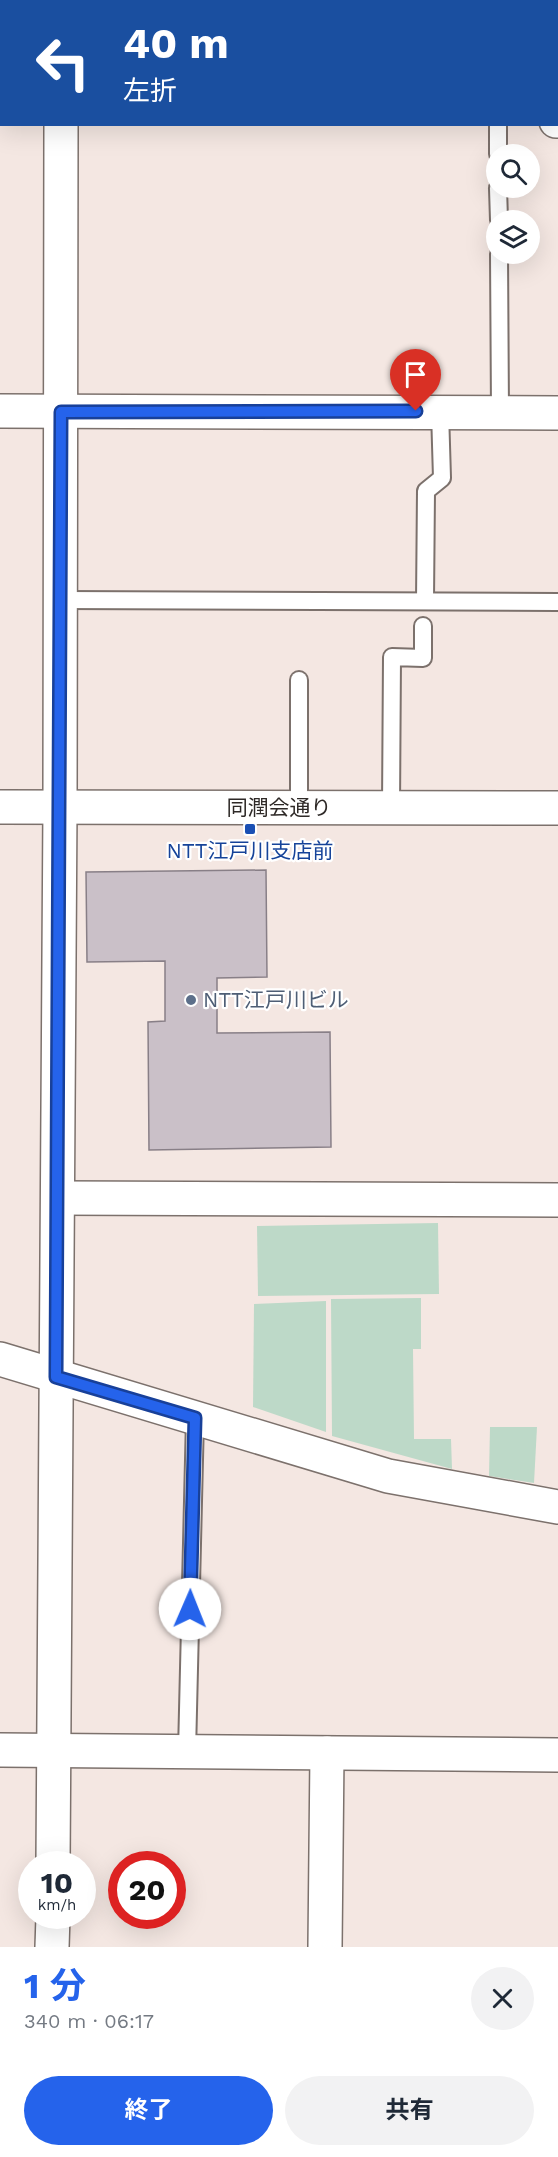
<!DOCTYPE html>
<html lang="ja">
<head>
<meta charset="utf-8">
<style>
  body { margin:0; font-family:"Work Sans","Noto Sans JP",sans-serif; background:#f2f2f3; color:#1f2937; height:100vh; display:flex; flex-direction:column; font-size:22px; white-space:nowrap }
  * { box-sizing:border-box; margin:0 }
  p { font-size:20px; color:#747a83 }
  .icon { flex:none; width:33px; height:33px; fill:none; stroke:currentColor; stroke-width:2; stroke-linecap:round; stroke-linejoin:round }
  .map { position:relative; height:1947px; overflow:hidden }
  .drawer { display:flex; flex-direction:column; background:#fff; flex:1 }
  .drawer>* { flex:none }
  .top-card { position:absolute; left:0px; top:0px; width:558px; height:126px; box-shadow:0 6px 24px #0002; background:#1a4fa0; color:#fff; overflow:hidden }
  .tools { position:absolute; left:486px; top:144px; display:grid; gap:12px }
  .tools a { display:grid; place-items:center; width:54px; height:54px; border-radius:50%; background:#fff; box-shadow:0 6px 24px #0002; font-size:30px }
  .speed { position:absolute; left:18px; top:1851px; display:flex; gap:12px; font-size:30px; font-weight:700; text-align:center }
  .speed>* { display:grid; place-content:center; width:78px; height:78px; border-radius:50%; background:#fff; box-shadow:0 6px 24px #0002; line-height:1 }
  .speed small { font-size:15px; font-weight:400 }
  .speed .limit { border:9px solid #d22; background:#fff; color:#111 }
  .pin { position:absolute; display:grid; place-items:center; width:51px; height:51px; color:#fff; margin:-62px -26px; border-radius:50% 50% 50% 0; rotate:-45deg; box-shadow:0 0 6px #0007 }
  .pin .icon { rotate:45deg }
  .me { position:absolute; width:66px; margin:-33px; rotate:1deg; stroke-linejoin:round; filter:drop-shadow(0 0 4px #0008) }
  .turn { display:flex; align-items:center; gap:21px; height:126px; padding:0 24px; font-size:27px }
  .turn .icon { width:78px; height:78px; stroke-width:2.5 }
  .turn b { display:block; font-size:42px; line-height:51px }
  .round { display:grid; place-items:center; flex:none; width:63px; height:63px; border-radius:32px; background:#f2f2f3 }
  .overview { display:flex; align-items:center; justify-content:space-between; height:102px; padding:0 24px }
  h1 { font-size:36px; font-weight:700; line-height:45px; color:#2563eb }
  .cta { display:flex; gap:12px; margin-top:auto; padding:12px 24px }
  .cta a { flex:1; height:69px; border-radius:36px; background:#2563eb; color:#fff; font-size:24px; font-weight:700; line-height:69px; text-align:center }
  .cta a+a { background:#f2f2f3; color:#1f2937 }
  .map>svg:first-child { display:block }
  .green { fill:#bdd9c8 }
  .building { fill:#cac0c8; stroke:#887f87; stroke-width:1.5 }
  .lines { fill:none; stroke-linecap:round; stroke-linejoin:round }
  .lane-casing { stroke:#7c716c; stroke-width:20 }
  .street-casing { stroke:#7c716c; stroke-width:36 }
  .secondary-casing { stroke:#7c716c; stroke-width:36 }
  .lane { stroke:#fff; stroke-width:16 }
  .street { stroke:#fff; stroke-width:33 }
  .secondary { stroke:#fff; stroke-width:33 }
  .route-casing { stroke:#184099; stroke-width:15 }
  .route { stroke:#2563eb; stroke-width:10 }
  .transit-dot { fill:#1a4fb4; stroke:#fff; stroke-width:2 }
  .service-dot { fill:#5c6f8a; stroke:#fff; stroke-width:2 }
  .labels { text-anchor:middle; stroke-width:4.5; stroke-linejoin:round; paint-order:stroke }
  .street-label { font-size:21px; fill:#2e2927; stroke:#fff }
  .transit-label { font-size:21px; fill:#164399; stroke:#fff }
  .service-label { font-size:21px; fill:#4e5e75; stroke:#fff; text-anchor:start }
</style>
</head>
<body>
<div class="map">
<svg width="558" height="1947" viewBox="0 0 558 1947">
  <rect width="100%" height="100%" fill="#f4e7e2"/>
  <!-- green -->
  <g class="green">
    <path d="M438 1223 439 1294 258 1296 257 1226Z"/>
    <path d="M421 1298V1349H413L414 1439H451L452 1469 332 1436 331 1299Z"/>
    <path d="M326 1301V1432L253 1407 254 1304Z"/>
    <path d="M490 1427H537L534 1483 489 1476Z"/>
  </g>
  <!-- building -->
  <path class="building" d="M266 870 267 977 217 978V1033L330 1032 331 1147 149 1150 148 1022 165 1021V961L87 962 86 872Z"/>
  <g class="lines">
    <!-- lane casing -->
    <g class="lane-casing">
      <g id="lane">
        <path d="M498 124V154"/>
        <path d="M498 188 499 220"/>
        <path d="M499 254 500 412"/>
        <path d="M60 600 558 602"/>
        <path d="M425 601 426 491 442 478 440 411"/>
        <path d="M299 680V808"/>
        <path d="M391 808 392 657 423 658V626"/>
        <path d="M187 1752 195 1418"/>
      </g>
    </g>
    <!-- street casing -->
    <g class="street-casing">
      <g id="street">
        <path d="M7 2V0"/>
        <path d="M236 2 240 0"/>
        <path d="M0 55 2 43"/>
        <path d="M0 86H2"/>
        <path d="M556 121H558"/>
        <path d="M0 411 558 413"/>
        <path d="M58 1198 558 1200"/>
        <path d="M0 1359 388 1476 558 1507"/>
        <path d="M0 1750 558 1755"/>
        <path d="M53 1864 60 807 61 124"/>
        <path d="M52 1947 53 1916"/>
        <path d="M325 1947 327 1753"/>
      </g>
    </g>
    <!-- secondary casing -->
    <g class="secondary-casing">
      <path id="secondary" d="M0 807 558 808"/>
    </g>
    <!-- lane -->
    <use href="#lane" class="lane"/>
    <!-- street -->
    <use href="#street" class="street"/>
    <!-- secondary -->
    <use href="#secondary" class="secondary"/>
  </g>
  <g class="lines">
    <!-- route casing -->
    <g class="route-casing">
      <path id="route" d="M190 1609 195 1418 56 1377 61 412 416 411"/>
    </g>
    <!-- route -->
    <use href="#route" class="route"/>
  </g>
  <!-- markers -->
  <rect class="transit-dot" x="244" y="823" width="12" height="12" rx="3"/>
  <circle class="service-dot" cx="191" cy="1000" r="6"/>
  <g class="labels">
    <!-- street labels -->
    <g class="street-label">
      <text x="279" y="815">同潤会通り</text>
    </g>
    <!-- transit labels -->
    <g class="transit-label">
      <text x="250" y="858">NTT江戸川支店前</text>
    </g>
    <!-- service labels -->
    <g class="service-label">
      <text x="203" y="1007">NTT江戸川ビル</text>
    </g>
  </g>
</svg>
<div class="tools">
<a><svg class="icon" aria-label="search" viewBox="0 0 24 24"><circle cx="10" cy="10" r="6"/><path d="M15 15l6 6"/></svg></a>
<a><svg class="icon" aria-label="layers" viewBox="0 0 24 24"><path d="M12 4l9 5-9 5-9-5zM3 14l9 5 9-5"/></svg></a>
</div>
<div class="speed"><div>10<small>km/h</small></div><div class="limit">20</div></div>
<div class="pin" style="left:416px;top:411px;background:#d93025"><svg class="icon" aria-label="arrive" viewBox="0 0 24 24"><path d="M6 21V4h12l-3 4 3 4H6"/></svg></div>
<svg class="me" style="left:190px;top:1609px" viewBox="-20 -20 40 40"><circle r="19" fill="#fff"/><path d="M0-13L10 11 0 6-10 11z" fill="#2563eb"/></svg>
<div class="top-card">
<div class="turn"><svg class="icon" aria-label="left" viewBox="0 0 24 24"><path d="M17 20v-9H6M10 6l-5 5 5 5"/></svg><div><b>40 m</b>左折</div></div>
</div>
</div>
<section class="drawer">
<div class="overview"><div><h1>1 分</h1><p>340 m · 06:17</p></div><a class="round"><svg class="icon" aria-label="close" viewBox="0 0 24 24"><path d="M6 6l12 12M18 6L6 18"/></svg></a></div>
<div class="cta"><a>終了</a><a>共有</a></div>
</section>
</body>
</html>
